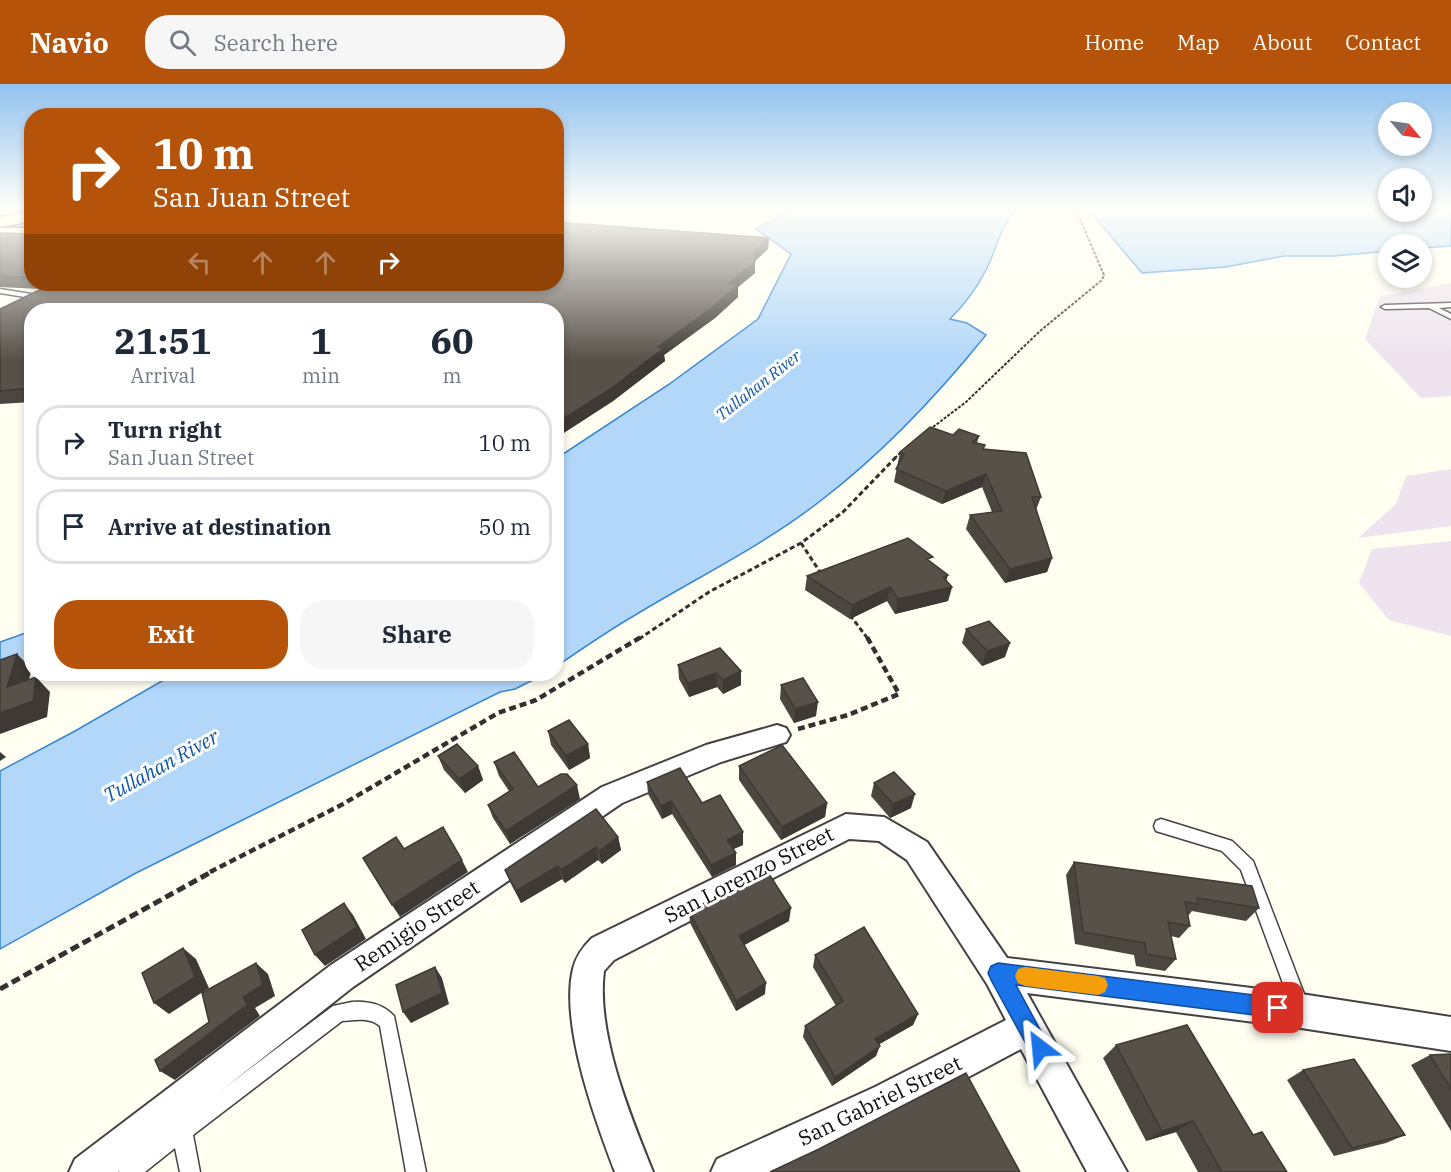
<!DOCTYPE html>
<html lang="en">
<head>
<meta charset="utf-8">
<style>
  body { margin:0; font-family:"IBM Plex Serif",serif; background:#f6f6f7; color:#1f2937; height:100vh; display:flex; flex-direction:column; font-size:22px; white-space:nowrap }
  * { box-sizing:border-box; margin:0 }
  p { font-size:20px; color:#747a83 }
  .icon { flex:none; width:33px; height:33px; fill:none; stroke:currentColor; stroke-width:2; stroke-linecap:round; stroke-linejoin:round }
  .map { position:relative; flex:1; overflow:hidden }
  .details { position:absolute; left:24px; top:219px; width:540px; height:378px; display:flex; flex-direction:column; background:#fff; border-radius:24px; box-shadow:0 3px 9px #0003 }
  .details>* { flex:none }
  .top-card { position:absolute; left:24px; top:24px; width:540px; height:183px; border-radius:24px; box-shadow:0 3px 9px #0003; background:#b45309; color:#fff; overflow:hidden }
  .needle { width:39px; rotate:119deg }
  .fabs { position:absolute; left:1378px; top:18px; display:grid; gap:12px }
  .fabs a { display:grid; place-items:center; width:54px; height:54px; border-radius:50%; background:#fff; box-shadow:0 3px 9px #0003; font-size:30px }
  .pin { position:absolute; display:grid; place-items:center; width:51px; height:51px; color:#fff; margin:-26px; border-radius:12px; box-shadow:0 3px 9px #0006 }
  .me { position:absolute; width:66px; margin:-33px; rotate:331deg; stroke-linejoin:round; filter:drop-shadow(0 0 4px #0008) }
  .turn { display:flex; align-items:center; gap:21px; height:126px; padding:0 30px; font-size:27px }
  .turn .icon { width:78px; height:78px; stroke-width:2.5 }
  .turn b { display:block; font-size:42px; line-height:51px }
  .lanes { display:flex; align-items:center; height:57px; padding:0 30px; background:#0003; justify-content:center; gap:30px; direction:ltr }
  .lanes .off { opacity:.35 }
  .eta { display:flex; justify-content:space-evenly; align-items:center; height:102px; text-align:center }
  .eta b { font-size:36px; font-weight:800; line-height:42px }
  .action { display:flex; gap:12px; margin-top:auto; padding:12px 30px }
  .action a { flex:1; height:69px; border-radius:24px; background:#b45309; color:#fff; font-size:24px; font-weight:800; line-height:69px; text-align:center }
  .action a+a { background:#f6f6f7; color:#1f2937 }
  ul { padding:0; list-style:none }
  li { display:flex; align-items:center; gap:18px; height:75px; margin:0 12px 9px; padding:0 18px; border:3px solid #e0e1e3; border-radius:24px }
  li div { flex:1 }
  li b { display:block; font-size:22px }
  li em { font-style:normal }
  header { display:flex; align-items:center; gap:36px; box-sizing:border-box; height:84px; padding:0 30px; background:#b45309; color:#fff }
  header strong { font-size:28px }
  nav { display:flex; gap:33px; margin-inline-start:auto; font-size:21px }
  .search { width:420px; height:54px; background:#f6f6f7; display:flex; align-items:center; gap:15px; box-sizing:border-box; padding:0 21px; border-radius:24px; color:#747a83; font-size:22px }
  .map>svg:first-child { display:block }
  .industrial { fill:#eee3ee }
  .water { fill:#b2d7f9; stroke:#3685d4; stroke-width:1.5 }
  .lines { fill:none; stroke-linecap:round; stroke-linejoin:round }
  .lane-casing { stroke:#424242; stroke-width:3 }
  .street-casing { stroke:#424242; stroke-width:4 }
  .secondary-casing { stroke:#313131; stroke-width:3 }
  .path-far3 { stroke:#313131; stroke-width:2; stroke-dasharray:3 1.5; stroke-linecap:butt }
  .path-far2 { stroke:#313131; stroke-width:3; stroke-dasharray:5 3; stroke-linecap:butt }
  .path-far1 { stroke:#313131; stroke-width:4.5; stroke-dasharray:7 4; stroke-linecap:butt }
  .path { stroke:#313131; stroke-width:5; stroke-dasharray:9 4.5; stroke-linecap:butt }
  .lane { fill:#fff; fill-rule:evenodd }
  .street { fill:#fff; fill-rule:evenodd }
  .secondary { fill:#fffeac; fill-rule:evenodd }
  .wall { fill:#4c4640 }
  .shaded-wall { fill:#3e3934 }
  .building { fill:#58514a; stroke:#3e3934; stroke-width:1.5 }
  .route { fill:#1a73e8; stroke:#114b97; stroke-width:1.5 }
  .slow { fill:#f59e0b }
  .labels { text-anchor:middle; stroke-width:6; stroke-linejoin:round; paint-order:stroke }
  .far-water-label { font-size:16px; font-style:italic; fill:#1156a8; stroke:#fff }
  .water-label { font-size:20px; font-style:italic; fill:#1156a8; stroke:#fff }
  .near-street-label { font-size:21px; fill:#0f0f0f; stroke:#fff }
</style>
</head>
<body>
<header>
<strong>Navio</strong>
<div class="search"><svg class="icon" aria-label="search" viewBox="0 0 24 24"><circle cx="10" cy="10" r="6"/><path d="M15 15l6 6"/></svg>Search here</div>
<nav><a>Home</a><a>Map</a><a>About</a><a>Contact</a></nav>
</header>
<div class="map">
<svg width="1451" height="1088" viewBox="0 0 1451 1088">
  <rect width="100%" height="100%" fill="#fffef1"/>
  <!-- industrial -->
  <g class="industrial">
    <path d="M1451 199V312L1421 314 1365 255 1380 212Z"/>
    <path d="M1451 385V442L1358 454 1396 420 1406 392Z"/>
    <path d="M1451 457V552L1389 536 1359 499 1372 465Z"/>
  </g>
  <!-- water -->
  <g class="water">
    <path d="M795 124H1018C999 143 998 163 986 186 977 204 964 221 950 235L967 239 986 251C936 313 882 370 819 418 762 462 698 493 637 530 609 546 583 564 557 582V374L668 301 758 235 791 170 756 145Z"/>
    <path d="M1087 124H1389V128L1451 124V162L1422 164V160H1389V167L1334 172H1284L1226 183 1142 189Z"/>
    <path d="M31 547V588L0 602V558Z"/>
    <path d="M174 590H545L515 605 500 608 136 789 0 865V687L75 647Z"/>
  </g>
  <g class="lines">
    <!-- lane casing -->
    <g class="lane-casing">
      <g id="lane">
        <path d="M0 205 31 210 32 216 0 233V228L25 215V213L0 209Z"/>
        <path d="M1451 219V223L1439 224 1451 230V235L1429 224 1385 225 1381 223 1385 221Z"/>
        <path d="M1161 735 1232 757 1253 777 1309 923 1306 929 1300 932 1294 929 1241 786 1222 767 1156 747 1154 742 1156 737Z"/>
        <path d="M352 918C368 917 383 920 394 932L426 1088H406L380 942C369 933 356 936 342 937L193 1051 200 1088H180L175 1064 145 1088H119L122 1081 333 922Z"/>
      </g>
    </g>
    <!-- street casing -->
    <g class="street-casing">
      <g id="street">
        <rect x="0" y="144" width="32" height="6"/>
        <path d="M777 641 786 644 790 651 786 658 721 678 622 719 353 903 118 1088H69L75 1075 331 881 602 703 706 661Z"/>
        <path d="M846 730 884 733 927 758 1007 874 1301 910 1451 933V967L1301 944 1027 909 1127 1088H1087L1021 965 901 1029 772 1088H711L717 1075 875 1003 1006 936 987 900 907 776 879 757 849 755 614 876 604 887C596 949 630 1031 653 1088H615C595 1036 560 940 573 885 576 872 583 863 592 854Z"/>
      </g>
    </g>
    <!-- secondary casing -->
    <g class="secondary-casing">
      <path id="secondary" d="M32 127V137L0 143V133Z"/>
    </g>
    <!-- path-far3 -->
    <g class="path-far3">
      <path d="M908 362 966 318 1040 247 1102 196 1104 191 1080 135 1072 124"/>
      <path d="M895 374 902 367"/>
    </g>
    <!-- path-far2 -->
    <g class="path-far2">
      <path d="M801 459 822 491"/>
      <path d="M850 531 868 555"/>
      <path d="M639 555 709 508 801 459 843 428 897 372"/>
    </g>
    <!-- path-far1 -->
    <g class="path-far1">
      <path d="M798 645 848 631 899 610 867 553"/>
      <path d="M210 788 343 720 498 629 536 616 641 553"/>
    </g>
    <!-- path -->
    <path class="path" d="M0 905 213 787"/>
    <!-- lane -->
    <use href="#lane" class="lane"/>
    <!-- street -->
    <use href="#street" class="street"/>
    <!-- secondary -->
    <use href="#secondary" class="secondary"/>
  </g>
  <!-- wall -->
  <g class="wall">
    <path d="M0 149 32 150V200H556L769 154 768 165 755 177V189L738 203V213L715 234 664 271 665 277 613 317 559 352 556 351V226H32V318L0 320V225L40 205 0 203Z"/>
    <path d="M979 352 977 359 1041 413 1036 426 1052 474 1047 488 1005 499 966 445 970 431 992 428 982 403 942 420 894 398 900 368Z"/>
    <path d="M931 478 952 503 948 517 895 530 887 517 850 535 805 506 807 492Z"/>
    <path d="M966 545 1005 573 982 582 962 559Z"/>
    <path d="M678 581 741 587V601L723 610 717 603 689 613 679 595Z"/>
    <path d="M781 601 816 632 794 639 780 615Z"/>
    <path d="M548 647 588 660 590 674 569 686 551 661Z"/>
    <path d="M438 672 478 682 483 696 465 709 444 686Z"/>
    <path d="M494 678 538 703 580 715 510 760 493 734 488 721 509 707 499 692Z"/>
    <path d="M739 682 827 719 825 733 781 756 739 696Z"/>
    <path d="M647 698 702 719 743 748V761L733 765 736 781 712 793 672 730 662 735 648 710Z"/>
    <path d="M874 699 911 724 890 734 871 712Z"/>
    <path d="M618 753 621 766 602 780 598 776 565 799 562 795 521 819 510 798 505 786Z"/>
    <path d="M1074 778 1259 824 1246 837 1192 827 1188 832 1190 842 1179 854 1171 852 1176 875 1165 887 1136 882 1134 871 1075 860 1066 791Z"/>
    <path d="M689 827 789 837 744 861 765 910 736 927 690 839Z"/>
    <path d="M815 871 918 930 913 941 879 960 876 972 832 1002 803 953 805 942 836 922 813 883Z"/>
    <path d="M1116 961 1253 1051 1287 1088H1198L1176 1048 1146 1057 1103 974Z"/>
    <path d="M1451 970V1047L1411 981 1430 971Z"/>
    <path d="M1303 986 1405 1051 1386 1059 1334 1072 1287 996Z"/>
  </g>
  <!-- shaded-wall -->
  <g class="shaded-wall">
    <path d="M769 154 768 165 754 178 755 167Z"/>
    <path d="M755 178V189L738 203V213L715 234 664 271 665 277 613 317 559 352 557 339 658 263 729 199Z"/>
    <path d="M986 390 982 403 942 420 946 407Z"/>
    <path d="M1052 474 1047 488 1005 499 1010 485Z"/>
    <path d="M948 491 944 505 952 503 948 517 895 530 898 515Z"/>
    <path d="M890 503 887 517 850 535 852 521Z"/>
    <path d="M1010 559 1005 573 982 582 987 567Z"/>
    <path d="M17 570 32 585 22 618 7 603Z"/>
    <path d="M741 587V601L723 610V596Z"/>
    <path d="M716 589 717 603 689 613 688 599Z"/>
    <path d="M36 593 50 608 47 633 0 650V629Z"/>
    <path d="M818 618 816 632 794 639 795 625Z"/>
    <path d="M588 660 590 674 569 686 566 672Z"/>
    <path d="M0 668 6 673 0 677Z"/>
    <path d="M478 682 483 696 465 709 459 695Z"/>
    <path d="M577 701 580 715 510 760 506 747Z"/>
    <path d="M915 710 911 724 890 734 893 720Z"/>
    <path d="M671 717 672 730 662 735 661 722Z"/>
    <path d="M827 719 825 733 781 756 782 743Z"/>
    <path d="M743 748V761L727 768V756Z"/>
    <path d="M618 753 621 766 602 780 599 767Z"/>
    <path d="M596 763 598 776 565 799 561 786Z"/>
    <path d="M736 769V781L712 793 711 781Z"/>
    <path d="M462 776 468 788 400 833 392 821Z"/>
    <path d="M558 782 562 795 521 819 516 807Z"/>
    <path d="M344 819 353 831 366 855 325 882 315 871Z"/>
    <path d="M791 824 789 837 739 864V852Z"/>
    <path d="M183 864 196 875 209 904 169 930 154 919Z"/>
    <path d="M256 879 268 890 275 912 255 924 260 932 175 996 160 987 243 913Z"/>
    <path d="M435 883 442 894 449 920 411 939 403 928Z"/>
    <path d="M766 899 765 910 736 927V917Z"/>
    <path d="M918 930 913 941 871 965 875 955Z"/>
    <path d="M880 962 876 972 832 1002 835 993Z"/>
    <path d="M1193 1037 1176 1048 1146 1057 1162 1047Z"/>
  </g>
  <!-- building -->
  <g class="building">
    <path d="M556 138 769 154 755 167V178L729 199 738 201 714 222 658 263 664 264 612 304 557 339 556 226H32V304L0 307V225L52 200H556Z"/>
    <path d="M0 149 32 150V194L0 192Z"/>
    <path d="M930 343 953 351 959 345 979 352 973 358 985 361 983 365 1026 369 1041 413H1032L1052 474 1010 485 970 431 1002 427 986 390 946 407 896 385 904 370 900 368Z"/>
    <path d="M908 454 933 473 927 475 948 491 943 493 952 503 898 515 890 503 852 521 807 492Z"/>
    <path d="M989 537 1010 559 987 567 966 545Z"/>
    <path d="M720 564 741 587 723 596 716 589 688 599 678 581Z"/>
    <path d="M17 570 7 603 36 593 33 617 0 629V576Z"/>
    <path d="M803 594 818 618 795 625 781 601Z"/>
    <path d="M569 636 588 660 566 672 548 647Z"/>
    <path d="M457 660 478 682 459 695 438 672Z"/>
    <path d="M782 661 827 719 782 743 739 682Z"/>
    <path d="M514 668 538 703 561 690H567L577 701 506 747 488 721 513 705 494 678Z"/>
    <path d="M680 684 702 719 720 711 743 748 727 756 736 769 711 781 671 717 661 722 647 698Z"/>
    <path d="M894 688 915 710 893 720 874 699Z"/>
    <path d="M596 725 618 753 599 767 596 763 561 786 558 782 516 807 505 786Z"/>
    <path d="M443 743 462 776 392 821 363 774 396 753 404 765Z"/>
    <path d="M1074 778 1252 802 1259 824 1197 814 1198 820 1185 818 1190 842 1168 838 1176 875 1146 870 1145 859 1083 848Z"/>
    <path d="M767 787 791 824 739 852 766 899 736 917 689 827Z"/>
    <path d="M344 819 357 843 315 871 302 846Z"/>
    <path d="M864 843 918 930 875 955 880 962 835 993 805 942 843 917 815 871Z"/>
    <path d="M183 864 195 893 154 919 142 889Z"/>
    <path d="M256 879 263 901 243 913 247 921 160 987 155 976 209 938 202 909Z"/>
    <path d="M435 883 442 909 403 928 396 901Z"/>
    <path d="M1187 941 1253 1051 1262 1048 1287 1088H1222L1193 1037 1162 1047 1116 961Z"/>
    <path d="M1451 970V1005L1430 971Z"/>
    <path d="M1354 975 1405 1051 1352 1064 1303 986Z"/>
    <path d="M966 989 1020 1088H770L819 1065Z"/>
  </g>
  <!-- sky -->
  <linearGradient id="sky" x2="0" y2="1"><stop stop-color="#92c2ef"/><stop offset="0.45" stop-color="#fffff9"/><stop offset="1" stop-color="#fffff9" stop-opacity="0"/></linearGradient>
  <rect width="1451" height="276" fill="url(#sky)"/>
  <!-- route -->
  <path class="route" d="M998 879 1278 914 1285 917 1288 924 1285 931 1278 934 1016 901 1050 964 1047 971 1040 974 1032 971 991 896 988 889 991 882Z"/>
  <!-- slow -->
  <path class="slow" d="M1025 883 1098 892 1105 894 1108 901 1105 908 1098 911 1025 902 1018 899 1015 892 1018 885Z"/>
  <g class="labels">
    <!-- far-water labels -->
    <g class="far-water-label">
      <text transform="translate(758 301) rotate(-38)" y="6">Tullahan River</text>
    </g>
    <!-- water labels -->
    <g class="water-label">
      <text transform="translate(161 682) rotate(-29)" y="7">Tullahan River</text>
    </g>
    <!-- near-street labels -->
    <g class="near-street-label">
      <text transform="translate(749 791) rotate(-27)" y="7">San Lorenzo Street</text>
      <text transform="translate(417 842) rotate(-34)" y="7">Remigio Street</text>
      <text transform="translate(880 1017) rotate(-26)" y="7">San Gabriel Street</text>
    </g>
  </g>
</svg>
<div class="fabs">
<a><svg class="needle" viewBox="-14 -14 28 28"><path d="M0-13l5 13h-10z" fill="#e53935"/><path d="M0 13l5-13h-10z" fill="#747a83"/></svg></a>
<a><svg class="icon" aria-label="sound" viewBox="0 0 24 24"><path d="M4 9h4l5-4v14l-5-4H4zM17 9q2 3 0 6"/></svg></a>
<a><svg class="icon" aria-label="layers" viewBox="0 0 24 24"><path d="M12 4l9 5-9 5-9-5zM3 14l9 5 9-5"/></svg></a>
</div>
<div class="pin" style="left:1278px;top:924px;background:#d93025"><svg class="icon" aria-label="arrive" viewBox="0 0 24 24"><path d="M6 21V4h12l-3 4 3 4H6"/></svg></div>
<svg class="me" style="left:1040px;top:964px" viewBox="-20 -20 40 40"><path d="M0-17L14 15 0 8-14 15z" fill="#1a73e8" stroke="#fff" stroke-width="4"/></svg>
<div class="top-card">
<div class="turn"><svg class="icon" aria-label="right" viewBox="0 0 24 24"><path d="M7 20v-9h11M14 6l5 5-5 5"/></svg><div><b>10 m</b>San Juan Street</div></div>
<div class="lanes"><svg class="icon off" aria-label="left" viewBox="0 0 24 24"><path d="M17 20v-9H6M10 6l-5 5 5 5"/></svg><svg class="icon off" aria-label="ahead" viewBox="0 0 24 24"><path d="M12 20V5M6 11l6-6 6 6"/></svg><svg class="icon off" aria-label="ahead" viewBox="0 0 24 24"><path d="M12 20V5M6 11l6-6 6 6"/></svg><svg class="icon" aria-label="right" viewBox="0 0 24 24"><path d="M7 20v-9h11M14 6l5 5-5 5"/></svg></div>
</div>
<section class="details">
<div class="eta">
<div><b>21:51</b><p>Arrival</p></div>
<div><b>1</b><p>min</p></div>
<div><b>60</b><p>m</p></div>
</div>
<ul>
<li><svg class="icon" aria-label="right" viewBox="0 0 24 24"><path d="M7 20v-9h11M14 6l5 5-5 5"/></svg><div><b>Turn right</b><p>San Juan Street</p></div><em>10 m</em></li>
<li><svg class="icon" aria-label="arrive" viewBox="0 0 24 24"><path d="M6 21V4h12l-3 4 3 4H6"/></svg><div><b>Arrive at destination</b></div><em>50 m</em></li>
</ul>
<div class="action"><a>Exit</a><a>Share</a></div>
</section>
</div>
</body>
</html>
